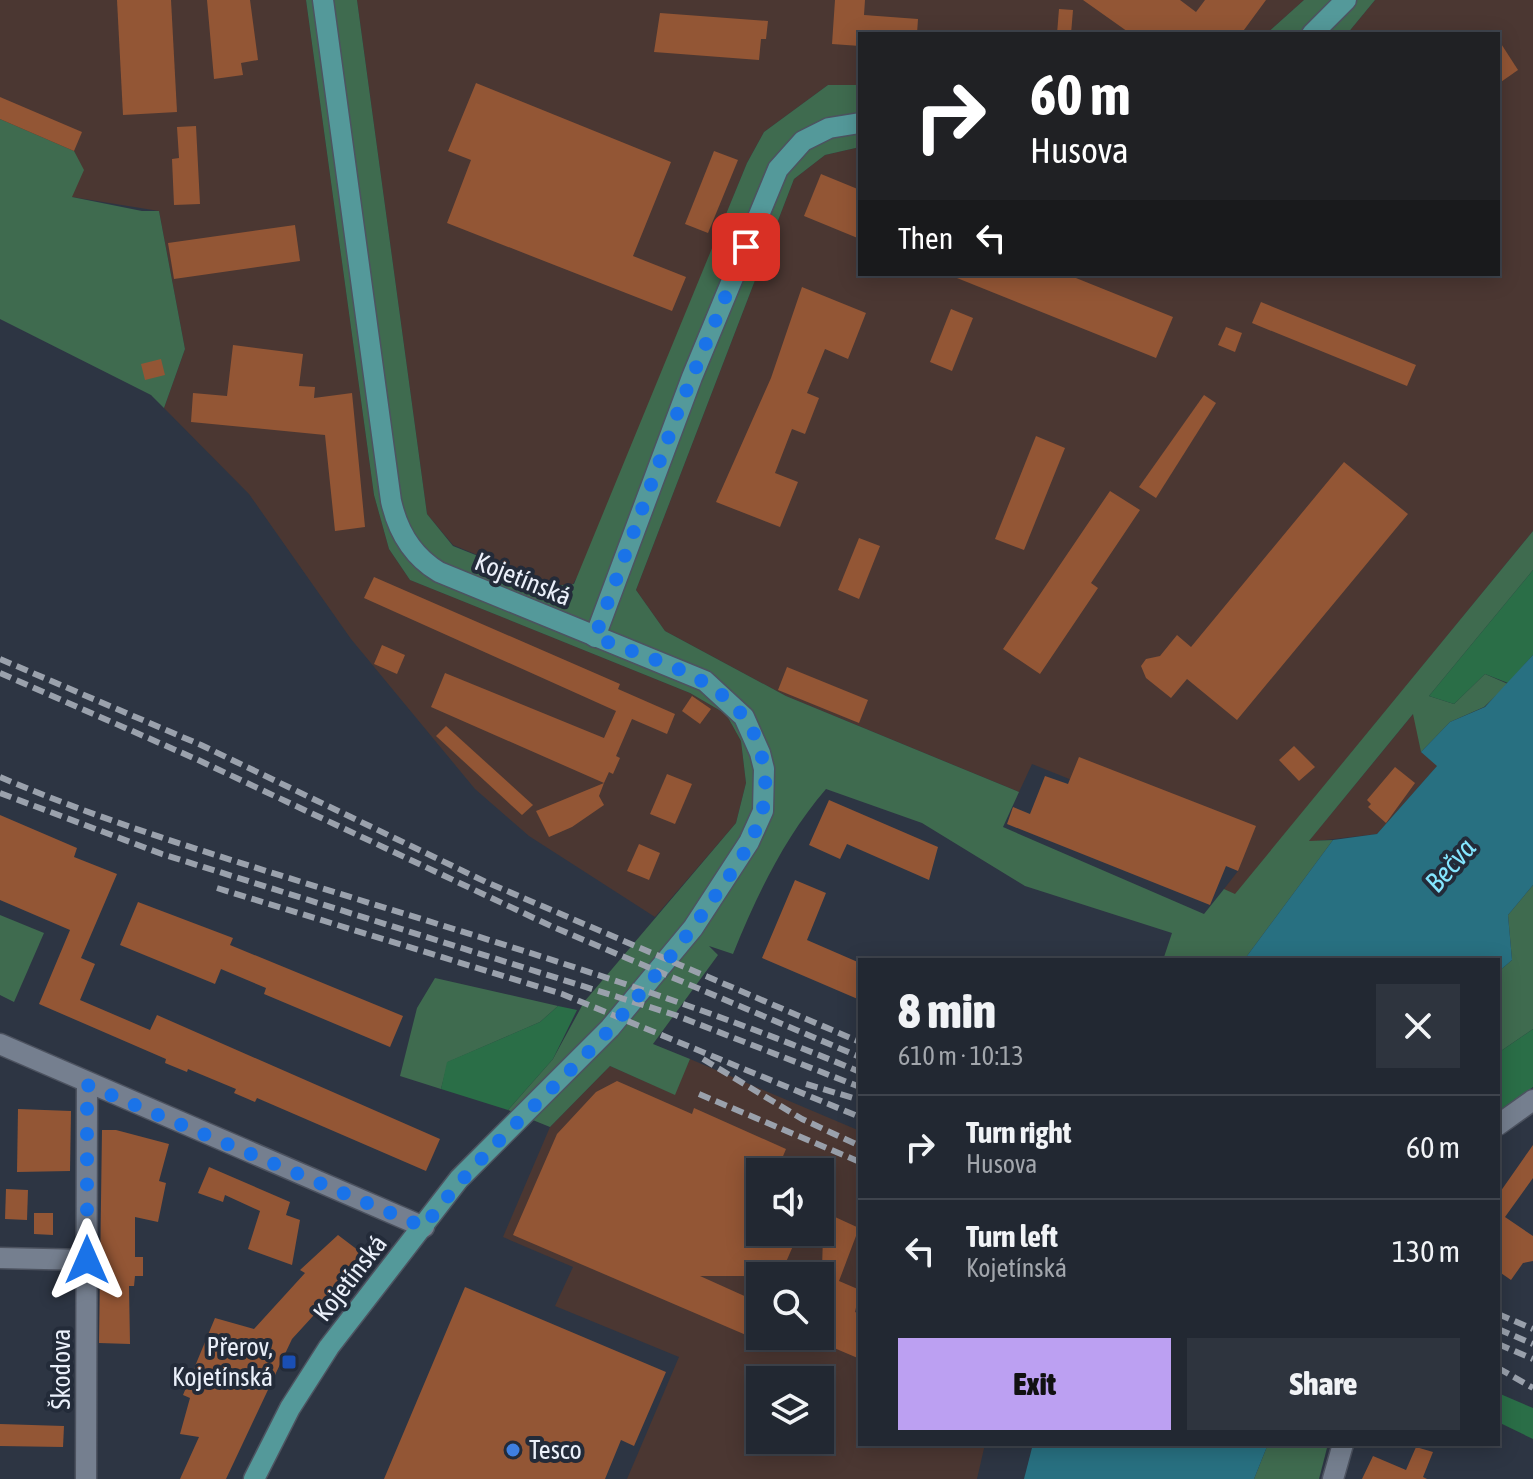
<!DOCTYPE html>
<html lang="en">
<head>
<meta charset="utf-8">
<style>
  body { margin:0; font-family:"Asap Condensed",sans-serif; background:#2e343e; color:#f1f3f6; height:100vh; display:flex; flex-direction:column; font-size:30px; white-space:nowrap }
  * { box-sizing:border-box; margin:0 }
  p { font-size:26px; color:#a2a6ac }
  .icon { flex:none; width:44px; height:44px; fill:none; stroke:currentColor; stroke-width:2; stroke-linecap:round; stroke-linejoin:round }
  .map { position:relative; flex:1; overflow:hidden }
  .drawer { position:absolute; left:858px; top:958px; width:642px; height:488px; display:flex; flex-direction:column; background:#222832; border-radius:0px; box-shadow:0 4px 20px #0003,0 0 0 2px #3f444d }
  .drawer>* { flex:none }
  .top-card { position:absolute; left:858px; top:32px; width:642px; height:244px; border-radius:0px; box-shadow:0 4px 20px #0003,0 0 0 2px #3f444d; background:#202124; color:#fff; overflow:hidden }
  .buttons { position:absolute; left:746px; top:1158px; display:grid; gap:16px }
  .buttons a { display:grid; place-items:center; width:88px; height:88px; border-radius:0px; background:#222832; box-shadow:0 4px 20px #0003,0 0 0 2px #3f444d; font-size:40px }
  .pin { position:absolute; display:grid; place-items:center; width:68px; height:68px; color:#fff; margin:-34px; border-radius:16px; box-shadow:0 4px 12px #0006 }
  .me { position:absolute; width:88px; margin:-44px; rotate:0deg; stroke-linejoin:round; filter:drop-shadow(0 0 6px #0008) }
  .turn { display:flex; align-items:center; gap:28px; height:168px; padding:0 40px; font-size:36px }
  .turn .icon { width:104px; height:104px; stroke-width:2.5 }
  .turn b { display:block; font-size:56px; line-height:68px }
  .then { display:flex; align-items:center; height:76px; padding:0 40px; background:#0003; gap:16px; font-size:30px }
  .round { display:grid; place-items:center; flex:none; width:84px; height:84px; border-radius:0px; background:#2e343e }
  .head { display:flex; align-items:center; justify-content:space-between; height:136px; padding:0 40px }
  h1 { font-size:48px; font-weight:800; line-height:60px }
  .action { display:flex; gap:16px; margin-top:auto; padding:16px 40px }
  .action a { flex:1; height:92px; border-radius:0px; background:#bca0f2; color:#111; font-size:32px; font-weight:800; line-height:92px; text-align:center }
  .action a+a { background:#2e343e; color:#f1f3f6 }
  ul { padding:0; list-style:none }
  li { display:flex; align-items:center; gap:24px; height:104px; padding:0 40px; border-top:2px solid #3f444d }
  li div { flex:1 }
  li b { display:block; font-size:30px }
  li em { font-style:normal }
  .map>svg:first-child { display:block }
  .industrial { fill:#4b3732; fill-rule:evenodd }
  .green { fill:#3f6b4f }
  .forest { fill:#2a6e47 }
  .water { fill:#287081 }
  .building { fill:#935635 }
  .lines { fill:none; stroke-linecap:round; stroke-linejoin:round }
  .street-casing { stroke:#4d5360; stroke-width:23 }
  .secondary-casing { stroke:#4d5360; stroke-width:23 }
  .street { stroke:#757f8f; stroke-width:20 }
  .secondary { stroke:#54999a; stroke-width:20 }
  .rail { stroke:#9aa1ac; stroke-width:6; stroke-dasharray:12 6; stroke-linecap:butt }
  .route { stroke:#1a73e8; stroke-width:14; stroke-dasharray:0 25.2 }
  .transit-dot { fill:#1a4fb4; stroke:#232b39; stroke-width:3 }
  .shop-dot { fill:#3f7fe0; stroke:#232b39; stroke-width:3 }
  .labels { text-anchor:middle; stroke-width:8; stroke-linejoin:round; paint-order:stroke }
  .street-label { font-size:26px; fill:#ebf0fa; stroke:#232b39 }
  .poi-label { font-size:26px; fill:#ebf0fa; stroke:#232b39; text-anchor:end }
  .water-label { font-size:28px; font-style:italic; fill:#84e6ff; stroke:#232b39 }
</style>
</head>
<body>
<div class="map">
<svg width="1533" height="1479" viewBox="0 0 1533 1479">
  <rect width="100%" height="100%" fill="#2d3543"/>
  <!-- industrial -->
  <g class="industrial">
    <path d="M0 0H306L374 495 389 549 410 580 690 693 726 714 741 741 746 783 736 823 655 917 529 836 475 789 351 639 249 494 164 408 185 349 159 211 72 197 0 119Z"/>
    <path d="M357 0H1304L1266 34H860V85H828L764 132 747 163 583 567 573 584 553 586 453 545 427 514Z"/>
    <path d="M1375 0H1533V531L1235 895 1224 889 1238 871 1246 850 1032 764 1019 792 786 696 665 631 636 590 794 179 825 155 860 147V274H1498V34H1347Z"/>
    <path d="M1414 713 1421 752 1438 765 1377 834 1308 842Z"/>
    <path d="M690 1059 860 1131V1444H985L977 1479H627L679 1357 555 1306 573 1267 503 1237 550 1127 610 1066 674 1094ZM760 1172H820V1232H760ZM760 1276H820V1336H760ZM760 1380H820V1440H760Z"/>
  </g>
  <!-- green -->
  <g class="green">
    <path d="M306 0H357L427 514 453 546 553 586 574 584 747 163 764 132 828 85H860V147L825 155 794 179 636 590 665 631 786 696 1019 792 1003 827 1204 914 1224 889 1235 894 1533 531V570L1429 696 1454 704 1485 674 1508 684 1484 707 1450 722 1421 752 1413 714 1309 841 1333 840 1244 960H1163L1172 933 1025 886 922 823 826 789C784 838 757 895 733 954L709 946 718 955 653 1044 690 1059 675 1095 610 1066 550 1127 508 1110 553 1059 584 1002 736 823 746 783 741 741 726 714 690 693 410 580 389 549 374 495Z"/>
    <path d="M1304 0H1375L1347 34H1266Z"/>
    <path d="M0 119 74 151 84 170 72 197 142 211H159L185 349 164 408 151 395 0 319Z"/>
    <path d="M1533 885V1029L1498 1053V972L1512 960 1508 915Z"/>
    <path d="M0 915 44 933 14 1002 0 995Z"/>
    <path d="M435 978 558 1006 540 1022 448 1062 441 1089 400 1076 417 1008Z"/>
    <path d="M1268 1444H1328L1319 1479H1254Z"/>
  </g>
  <!-- forest -->
  <g class="forest">
    <path d="M1533 570V655L1508 683 1485 674 1454 704 1429 696Z"/>
    <path d="M558 1006 577 1010 553 1059 508 1110 441 1089 447 1062 540 1022Z"/>
    <path d="M1533 1029V1087L1498 1113V1053Z"/>
    <path d="M1498 1393 1533 1408V1439L1498 1422Z"/>
  </g>
  <!-- water -->
  <g class="water">
    <path d="M1533 655V885L1508 915 1512 960 1498 972V960H1244L1333 840 1377 834 1437 766 1421 752 1450 722 1485 707Z"/>
    <path d="M1033 1444H1268L1254 1479H1024Z"/>
  </g>
  <!-- building -->
  <g class="building">
    <path d="M117 0H171L177 112 123 115Z"/>
    <path d="M207 0H250L258 60 241 63 243 75 214 79Z"/>
    <path d="M835 0H865L864 15 918 19 917 34H860V46L832 44Z"/>
    <path d="M1083 0H1180L1196 12 1205 0H1266L1241 34H1131Z"/>
    <path d="M1059 9 1073 10 1071 34H1057Z"/>
    <path d="M660 13 768 21 766 39H761L759 60 654 52Z"/>
    <path d="M1498 39 1518 70 1498 84Z"/>
    <path d="M476 83 671 162 633 256 686 277 672 311 447 223 471 160 448 151Z"/>
    <path d="M0 97 82 132 74 151 0 119Z"/>
    <path d="M196 126 200 204 174 205 172 159 179 158 177 127Z"/>
    <path d="M714 151 738 160 708 233 685 224Z"/>
    <path d="M821 174 860 190V239L804 216Z"/>
    <path d="M295 225 300 261 174 279 168 243Z"/>
    <path d="M947 274H1066L1173 317 1156 358Z"/>
    <path d="M802 287 866 313 848 359 825 349 807 393 819 398 805 434 792 429 775 473 798 482 780 527 716 502 771 378Z"/>
    <path d="M1261 302 1416 365 1407 386 1252 323Z"/>
    <path d="M951 309 973 318 952 371 930 362Z"/>
    <path d="M1226 327 1242 333 1235 352 1218 345Z"/>
    <path d="M233 345 303 354 299 386 315 387 314 398 352 393 365 527 335 531 325 435 191 422 193 393 227 396Z"/>
    <path d="M161 359 165 375 145 380 141 364Z"/>
    <path d="M1204 395 1216 403 1156 498 1139 487Z"/>
    <path d="M1036 436 1065 448 1024 550 995 539Z"/>
    <path d="M1344 462 1408 514 1237 720 1187 679 1171 698 1146 678 1141 666 1146 659 1160 656 1177 635 1191 647Z"/>
    <path d="M1110 491 1140 510 1091 583 1098 588 1040 674 1003 649Z"/>
    <path d="M859 538 880 546 859 599 838 590Z"/>
    <path d="M374 577 620 684 618 689 675 714 667 734 632 719 616 756 620 758 613 774 609 772 604 783 431 707 445 673 604 738 616 711 364 598Z"/>
    <path d="M382 645 405 655 397 674 374 664Z"/>
    <path d="M787 667 868 700 859 723 778 690Z"/>
    <path d="M692 696 711 709 700 724 682 711Z"/>
    <path d="M446 726 533 805 522 815 436 736Z"/>
    <path d="M1294 746 1315 767 1299 781 1279 760Z"/>
    <path d="M1079 757 1256 826 1238 871 1226 866 1210 905 1007 824 1013 807 1030 814 1045 776 1068 784Z"/>
    <path d="M1395 767 1415 783 1386 823 1368 807 1371 804 1367 800Z"/>
    <path d="M667 774 692 784 675 824 650 814Z"/>
    <path d="M604 783 599 796 604 805 572 827 549 837 536 811Z"/>
    <path d="M829 800 938 847 929 880 847 844 840 859 809 845Z"/>
    <path d="M0 815 77 848 74 857 117 874 81 958 95 964 80 1000 150 1030 157 1015 440 1139 426 1171 257 1098 255 1102 234 1093 236 1089 188 1069 187 1072 165 1063 166 1059 39 1004 70 930 0 900Z"/>
    <path d="M639 844 660 853 649 880 627 871Z"/>
    <path d="M795 880 826 893 807 940 860 963V1000L762 958Z"/>
    <path d="M138 902 233 938 230 945 403 1016 390 1047 264 994 266 988 221 969 215 984 120 945Z"/>
    <path d="M617 1081 692 1114 694 1108 786 1149 781 1161 807 1172H760V1232H799L780 1276H700L760 1303V1341L513 1235 557 1134 596 1092Z"/>
    <path d="M18 1109 71 1111 70 1171 17 1172Z"/>
    <path d="M102 1130H116L169 1144 159 1181 166 1183 158 1222 135 1217V1257H143V1276H135L134 1286H129L130 1344 99 1343Z"/>
    <path d="M1533 1145V1178L1505 1217 1533 1236V1261L1523 1263 1511 1280 1498 1271V1195Z"/>
    <path d="M209 1167 290 1202 286 1215 300 1220 292 1265 248 1249 260 1211 225 1195 223 1202 198 1193Z"/>
    <path d="M6 1189 28 1190 27 1220 5 1219Z"/>
    <path d="M34 1213H53V1235L34 1234Z"/>
    <path d="M835 1217 859 1228 839 1281 860 1290 855 1312 860 1314V1359L820 1342 823 1234Z"/>
    <path d="M338 1235 367 1257 292 1339 226 1479H180L199 1437 180 1434 190 1398 183 1395 215 1318 254 1329 305 1273 300 1270Z"/>
    <path d="M465 1287 666 1372 634 1446 621 1440 605 1479H384Z"/>
    <path d="M0 1424 64 1426 63 1447 0 1446Z"/>
    <path d="M1416 1447 1433 1452 1423 1477 1427 1479H1362L1373 1456 1406 1470Z"/>
  </g>
  <g class="lines">
    <!-- street casing -->
    <g class="street-casing">
      <g id="street">
        <path d="M0 1044 424 1227"/>
        <path d="M1498 1125 1533 1100"/>
        <path d="M0 1258 87 1260"/>
        <path d="M86 1479 87 1085"/>
        <path d="M1333 1479 1343 1444"/>
      </g>
    </g>
    <!-- secondary casing -->
    <g class="secondary-casing">
      <g id="secondary">
        <path d="M1312 34 1346 0"/>
        <path d="M595 637 692 377 778 169 803 141 829 128 860 123"/>
        <path d="M254 1479 290 1408 329 1347 459 1179 610 1028 693 928 749 842 763 811 764 769 760 753 744 717 705 681 439 572C412 556 398 532 391 501L323 0"/>
      </g>
    </g>
    <!-- street -->
    <use href="#street" class="street"/>
    <!-- secondary -->
    <use href="#secondary" class="secondary"/>
    <!-- rail -->
    <g class="rail">
      <path d="M0 659 201 745 486 882 860 1042"/>
      <path d="M0 673 196 759 551 926 860 1057"/>
      <path d="M0 777C105 822 212 854 321 888 502 944 685 998 860 1072"/>
      <path d="M0 793 162 854 675 1015 860 1087"/>
      <path d="M217 888 562 994 860 1117"/>
      <path d="M703 1059 802 1119 860 1146"/>
      <path d="M806 1084 860 1100"/>
      <path d="M699 1094 860 1162"/>
      <path d="M1498 1314 1533 1329"/>
      <path d="M1498 1329 1533 1344"/>
      <path d="M1498 1344 1533 1359"/>
      <path d="M1498 1368 1533 1388"/>
    </g>
  </g>
  <g class="lines">
    <!-- route -->
    <path class="route" d="M87 1260V1085L424 1227C480 1151 548 1097 611 1028 644 990 677 950 706 909 726 880 751 849 761 815 771 785 763 741 743 716 708 671 645 658 595 637L680 406 746 247"/>
  </g>
  <!-- markers -->
  <rect class="transit-dot" x="281" y="1354" width="16" height="16" rx="4"/>
  <circle class="shop-dot" cx="513" cy="1450" r="8"/>
  <g class="labels">
    <!-- street labels -->
    <g class="street-label">
      <text transform="translate(523 579) rotate(22)" y="9">Kojetínská</text>
      <text transform="translate(350 1278) rotate(-52)" y="9">Kojetínská</text>
      <text transform="translate(61 1369) rotate(-90)" y="9">Škodova</text>
    </g>
    <!-- poi labels -->
    <g class="poi-label">
      <text x="273" y="1356">Přerov,<tspan x="273" dy="30">Kojetínská</tspan></text>
      <text x="529" y="1459" text-anchor="start">Tesco</text>
    </g>
    <!-- water labels -->
    <g class="water-label">
      <text transform="translate(1450 865) rotate(-49)" y="10">Bečva</text>
    </g>
  </g>
</svg>
<div class="buttons">
<a><svg class="icon" aria-label="sound" viewBox="0 0 24 24"><path d="M4 9h4l5-4v14l-5-4H4zM17 9q2 3 0 6"/></svg></a>
<a><svg class="icon" aria-label="search" viewBox="0 0 24 24"><circle cx="10" cy="10" r="6"/><path d="M15 15l6 6"/></svg></a>
<a><svg class="icon" aria-label="layers" viewBox="0 0 24 24"><path d="M12 4l9 5-9 5-9-5zM3 14l9 5 9-5"/></svg></a>
</div>
<div class="pin" style="left:746px;top:247px;background:#d93025"><svg class="icon" aria-label="arrive" viewBox="0 0 24 24"><path d="M6 21V4h12l-3 4 3 4H6"/></svg></div>
<svg class="me" style="left:87px;top:1260px" viewBox="-20 -20 40 40"><path d="M0-17L14 15 0 8-14 15z" fill="#1a73e8" stroke="#fff" stroke-width="4"/></svg>
<div class="top-card">
<div class="turn"><svg class="icon" aria-label="right" viewBox="0 0 24 24"><path d="M7 20v-9h11M14 6l5 5-5 5"/></svg><div><b>60 m</b>Husova</div></div>
<div class="then">Then<svg class="icon" aria-label="left" viewBox="0 0 24 24"><path d="M17 20v-9H6M10 6l-5 5 5 5"/></svg></div>
</div>
<section class="drawer">
<div class="head"><div><h1>8 min</h1><p>610 m · 10:13</p></div><a class="round"><svg class="icon" aria-label="close" viewBox="0 0 24 24"><path d="M6 6l12 12M18 6L6 18"/></svg></a></div>
<ul>
<li><svg class="icon" aria-label="right" viewBox="0 0 24 24"><path d="M7 20v-9h11M14 6l5 5-5 5"/></svg><div><b>Turn right</b><p>Husova</p></div><em>60 m</em></li>
<li><svg class="icon" aria-label="left" viewBox="0 0 24 24"><path d="M17 20v-9H6M10 6l-5 5 5 5"/></svg><div><b>Turn left</b><p>Kojetínská</p></div><em>130 m</em></li>
</ul>
<div class="action"><a>Exit</a><a>Share</a></div>
</section>
</div>
</body>
</html>
